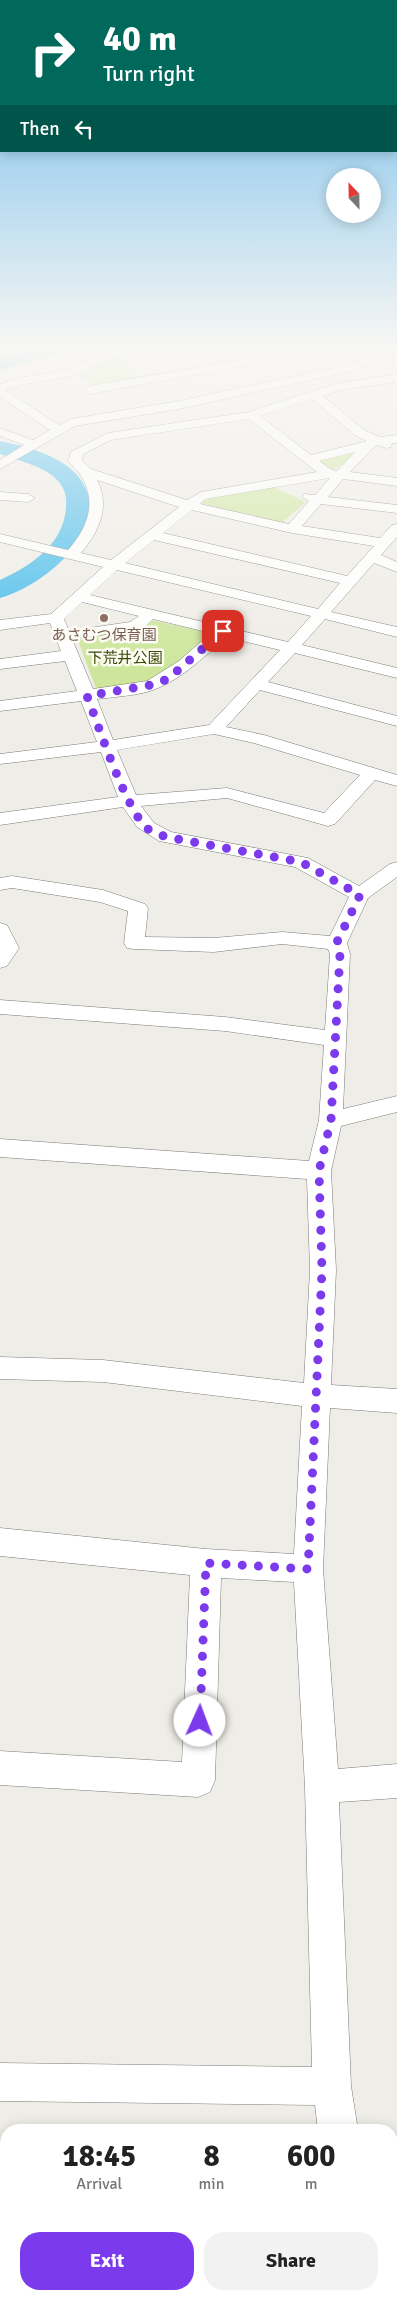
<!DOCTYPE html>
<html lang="en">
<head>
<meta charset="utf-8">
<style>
  body { margin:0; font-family:Signika,"Noto Sans JP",sans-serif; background:#f2f2f2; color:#222; height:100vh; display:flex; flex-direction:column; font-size:19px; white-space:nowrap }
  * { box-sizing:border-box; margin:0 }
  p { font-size:16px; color:#767676 }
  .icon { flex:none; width:28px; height:28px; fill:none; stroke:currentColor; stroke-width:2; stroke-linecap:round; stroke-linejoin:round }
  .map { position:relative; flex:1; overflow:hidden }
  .drawer { position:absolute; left:0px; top:2124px; width:398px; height:176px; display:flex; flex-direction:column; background:#fff; border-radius:20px 20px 0 0; box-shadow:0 2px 12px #0003 }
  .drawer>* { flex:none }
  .guide { position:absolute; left:0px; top:0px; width:398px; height:152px; box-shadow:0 2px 12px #0003; background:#00695c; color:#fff; overflow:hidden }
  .needle { width:32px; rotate:338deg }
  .buttons { position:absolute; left:326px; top:168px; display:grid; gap:10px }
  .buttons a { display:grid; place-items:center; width:55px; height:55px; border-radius:50%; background:#fff; box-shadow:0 2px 12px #0003; font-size:25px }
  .pin { position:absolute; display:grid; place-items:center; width:42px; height:42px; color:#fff; margin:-21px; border-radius:10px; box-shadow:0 2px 8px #0006 }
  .me { position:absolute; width:55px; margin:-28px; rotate:2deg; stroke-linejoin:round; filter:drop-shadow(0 0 4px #0008) }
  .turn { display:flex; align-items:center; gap:18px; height:105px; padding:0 20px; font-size:22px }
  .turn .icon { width:65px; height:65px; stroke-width:2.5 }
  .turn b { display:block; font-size:35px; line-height:42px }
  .then { display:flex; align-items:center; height:48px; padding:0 20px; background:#0003; gap:10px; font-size:19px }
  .eta { display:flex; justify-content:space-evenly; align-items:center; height:85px; text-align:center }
  .eta b { font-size:30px; font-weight:800; line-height:35px }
  .action { display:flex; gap:10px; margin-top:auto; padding:10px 20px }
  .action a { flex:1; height:58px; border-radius:20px; background:#7c3aed; color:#fff; font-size:20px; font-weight:800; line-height:58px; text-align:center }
  .action a+a { background:#f2f2f2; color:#222 }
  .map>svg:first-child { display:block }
  .green { fill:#cde69b }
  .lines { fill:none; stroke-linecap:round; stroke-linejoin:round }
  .river { fill:#45bbec; fill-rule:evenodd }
  .minor-casing { stroke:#7b7974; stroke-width:1 }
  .minor { fill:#fff; fill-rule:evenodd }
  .route { stroke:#7c3aed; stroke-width:9; stroke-dasharray:0 16.2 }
  .education-dot { fill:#8d6e63; stroke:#fcfbf4; stroke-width:2 }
  .labels { text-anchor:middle; stroke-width:5; stroke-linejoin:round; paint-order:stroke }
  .far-education-label { font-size:15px; fill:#785e54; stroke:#fcfbf4 }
  .far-park-label { font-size:15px; fill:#3a4a01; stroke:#fcfbf4 }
</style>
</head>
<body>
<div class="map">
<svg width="397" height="2299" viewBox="0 0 397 2299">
  <rect width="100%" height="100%" fill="#efede7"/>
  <!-- green -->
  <g class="green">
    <path d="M119 356 143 379 98 387 73 372Z"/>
    <path d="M362 447 350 461 331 471 318 460Z"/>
    <path d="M272 486 306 502 281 524 200 503 212 497Z"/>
    <path d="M152 620 215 634 164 677 148 684 97 691 76 635Z"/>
  </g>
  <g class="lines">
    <!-- river -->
    <g class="river">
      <path d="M38 347H68L66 351 0 370V358Z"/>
      <path d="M0 441C24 446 59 455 76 474 121 523 45 586 0 598V580C30 566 64 545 66 507 67 498 65 489 59 482 46 466 19 461 0 454Z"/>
    </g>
    <!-- minor casing -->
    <g class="minor-casing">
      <g id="minor">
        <path d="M118 347H136L71 376 25 384 5 390 59 425 71 419 179 401 352 364 381 352 376 347H390L396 352 355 370 179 409 75 426 0 469V460L24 445 0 436V428L33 440 50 430 0 397V384L24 377 64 371Z"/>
        <path d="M335 347H349L358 354 352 357 321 360 319 358 321 356 341 352Z"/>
        <path d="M276 354 282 357 280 359 90 394 84 390 90 386Z"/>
        <path d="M397 374V382L341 390 323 396 364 430 380 437 397 435V443H392L391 447 386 448 378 445 373 448 350 472 397 478V486L343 479 328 497 397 505V513L321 504 302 526 380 538 392 525 397 524V537L381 555 397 562V572L374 563 331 612 397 627V637L325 619 302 645 397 668V678L295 653 268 682 397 716V726L260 690 226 727 264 735 397 775V786L375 780 335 824 328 826 227 798 141 806 154 823 171 832 308 858 359 886 390 864 397 862V877L368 898 347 943 350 954 343 1109 397 1096V1112L341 1126 331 1171 336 1270 331 1385 397 1389V1413L330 1408 323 1569 338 1769 397 1764V1798L339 1802 351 2086 358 2130H318L315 2105 0 2101V2063L312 2067 305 1787 294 1582 221 1578 215 1780 210 1792 198 1797 0 1785V1751L182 1762 190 1575 0 1556V1528L206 1549 294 1554 302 1406 103 1382 0 1379V1357L103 1360 304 1383 310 1270 307 1179 0 1157V1139L309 1161 319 1120 324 1045 225 1031 0 1014V1000L225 1017 325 1030 330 954 328 949 282 944 214 952 134 949 127 948 124 943 128 911 100 902 12 888 0 890V878L12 876 103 890 145 904 148 908 145 937 214 938 282 932 330 936 349 897 295 867 159 841 137 827 123 807 0 825V813L118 797 101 752 0 764V754L97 742 81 701 0 711V701L77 691 65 661 0 669V659L61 651 50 623 0 630V620L51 614 103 567 0 542V534L68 550C87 529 98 502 81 476 78 470 72 466 68 461L71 452 108 433 249 412 335 384ZM312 399 356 436 367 441 311 455 260 416ZM249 419 317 472 201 492 187 500 91 469 82 460 83 454 111 440ZM355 452 337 471 332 470 319 461ZM330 478 315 495 304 494 302 497 309 501 289 524 200 504 205 499ZM97 480 179 507 111 560 81 553C99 532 111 506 97 480ZM192 510 292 533 374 546 347 576 163 533ZM154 540 340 583 318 609 125 563ZM117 570 311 616 288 642 90 595ZM82 602 139 616 130 622 69 631 64 619ZM153 619 211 633 179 661 147 681 93 689 72 639 136 630 144 628ZM226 637 280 650 209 725 113 740 97 699C113 697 131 696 147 692 179 682 202 659 226 637ZM214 734 254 743 360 775 324 813 227 788 136 795 117 750Z"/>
        <path d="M0 492 28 494 35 498 28 502 0 500Z"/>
        <path d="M0 923 7 925 19 948 7 966 0 968Z"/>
        <path d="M339 2294H381L382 2299H340Z"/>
      </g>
    </g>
    <!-- minor -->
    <use href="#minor" class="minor"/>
  </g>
  <!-- sky -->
  <linearGradient id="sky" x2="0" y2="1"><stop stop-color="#67b7ea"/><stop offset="0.52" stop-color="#f8f7f4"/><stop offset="1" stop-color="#f8f7f4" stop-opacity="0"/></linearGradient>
  <rect width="397" height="669" fill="url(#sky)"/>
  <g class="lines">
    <!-- route -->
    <path class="route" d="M200 1721 206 1563 308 1569 322 1270 319 1171 331 1120 340 954 337 942 360 895 301 862 166 837C160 834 152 833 148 829 127 813 98 724 87 696L157 684 169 678 223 631"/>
  </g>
  <!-- markers -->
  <circle class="education-dot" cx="104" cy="618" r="5"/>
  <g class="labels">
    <!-- far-education labels -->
    <g class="far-education-label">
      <text x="104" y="640">あさむつ保育園</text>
    </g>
    <!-- far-park labels -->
    <g class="far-park-label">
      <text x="125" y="663">下荒井公園</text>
    </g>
  </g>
</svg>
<div class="buttons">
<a><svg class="needle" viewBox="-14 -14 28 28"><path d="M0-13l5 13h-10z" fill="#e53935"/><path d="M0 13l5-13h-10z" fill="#767676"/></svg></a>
</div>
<div class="pin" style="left:223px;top:631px;background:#d93025"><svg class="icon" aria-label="arrive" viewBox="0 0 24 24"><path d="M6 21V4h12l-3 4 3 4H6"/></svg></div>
<svg class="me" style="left:200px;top:1721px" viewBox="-20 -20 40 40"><circle r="19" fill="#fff"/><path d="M0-13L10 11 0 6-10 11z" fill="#7c3aed"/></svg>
<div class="guide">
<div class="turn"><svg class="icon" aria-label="right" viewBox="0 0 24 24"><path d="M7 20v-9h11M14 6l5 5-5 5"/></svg><div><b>40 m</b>Turn right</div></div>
<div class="then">Then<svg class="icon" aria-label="left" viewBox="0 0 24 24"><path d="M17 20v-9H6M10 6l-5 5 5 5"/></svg></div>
</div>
<section class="drawer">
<div class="eta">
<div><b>18:45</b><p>Arrival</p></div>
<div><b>8</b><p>min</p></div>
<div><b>600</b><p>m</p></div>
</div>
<div class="action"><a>Exit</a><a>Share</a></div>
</section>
</div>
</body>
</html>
